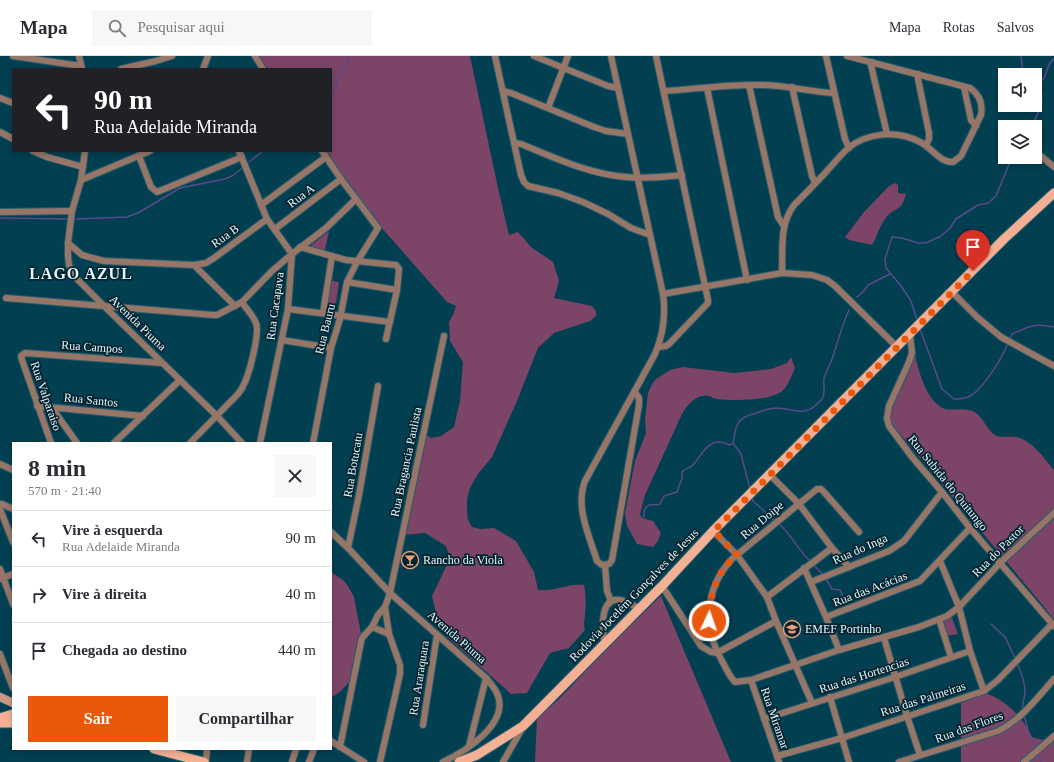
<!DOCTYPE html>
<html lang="pt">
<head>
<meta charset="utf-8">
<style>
  body { margin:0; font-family:"Times New Roman",serif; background:#f7f7f7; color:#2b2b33; height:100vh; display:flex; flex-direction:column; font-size:15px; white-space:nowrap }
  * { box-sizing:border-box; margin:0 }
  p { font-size:13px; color:#7c7c81 }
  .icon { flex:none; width:22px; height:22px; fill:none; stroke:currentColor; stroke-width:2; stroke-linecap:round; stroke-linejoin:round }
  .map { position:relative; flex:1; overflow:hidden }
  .details { position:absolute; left:12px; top:386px; width:320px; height:308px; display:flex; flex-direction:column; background:#fff; border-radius:0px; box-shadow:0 2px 6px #0003 }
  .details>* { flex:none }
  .hud { position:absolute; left:12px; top:12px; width:320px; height:84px; border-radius:0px; box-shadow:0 2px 6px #0003; background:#202124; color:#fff; overflow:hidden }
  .buttons { position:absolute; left:998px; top:12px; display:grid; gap:8px }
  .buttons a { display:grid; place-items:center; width:44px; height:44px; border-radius:0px; background:#fff; box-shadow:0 2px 6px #0003; font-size:20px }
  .pin { position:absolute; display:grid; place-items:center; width:34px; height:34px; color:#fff; margin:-41px -17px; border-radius:50% 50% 50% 0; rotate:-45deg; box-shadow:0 0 4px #0007 }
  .pin .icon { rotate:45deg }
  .me { position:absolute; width:44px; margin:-22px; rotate:3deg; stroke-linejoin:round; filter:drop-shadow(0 0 3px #0008) }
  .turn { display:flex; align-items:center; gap:14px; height:84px; padding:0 16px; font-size:18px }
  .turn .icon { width:52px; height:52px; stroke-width:2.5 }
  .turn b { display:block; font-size:28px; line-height:34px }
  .round { display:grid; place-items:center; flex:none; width:42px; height:42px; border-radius:0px; background:#f7f7f7 }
  .headline { display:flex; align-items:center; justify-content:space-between; height:68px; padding:0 16px }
  h1 { font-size:24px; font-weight:700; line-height:30px }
  .cta { display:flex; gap:8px; margin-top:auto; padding:8px 16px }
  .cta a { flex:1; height:46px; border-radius:0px; background:#ea580c; color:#fff; font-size:16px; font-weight:700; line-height:46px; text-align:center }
  .cta a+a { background:#f7f7f7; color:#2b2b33 }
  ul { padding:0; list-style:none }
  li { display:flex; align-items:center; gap:12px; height:56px; padding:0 16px; border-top:1px solid #e1e1e2 }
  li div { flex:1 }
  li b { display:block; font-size:15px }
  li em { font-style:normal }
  header { display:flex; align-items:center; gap:24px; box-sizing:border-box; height:56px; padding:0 20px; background:#fff; border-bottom:1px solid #e1e1e2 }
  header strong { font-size:19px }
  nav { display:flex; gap:22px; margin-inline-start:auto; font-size:14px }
  .search { width:280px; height:36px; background:#f7f7f7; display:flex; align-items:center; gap:10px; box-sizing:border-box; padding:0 14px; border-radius:0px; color:#7c7c81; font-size:15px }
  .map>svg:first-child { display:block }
  .green { fill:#7c4466 }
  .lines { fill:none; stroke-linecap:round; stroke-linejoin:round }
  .stream { stroke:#594a89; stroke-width:1.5 }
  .minor-casing { stroke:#265d6d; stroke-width:8 }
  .secondary-casing { stroke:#265d6d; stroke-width:10 }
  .primary-casing { stroke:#265d6d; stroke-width:11 }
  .minor { stroke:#977567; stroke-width:6 }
  .secondary { stroke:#cc9781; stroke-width:8 }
  .primary { stroke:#f4b094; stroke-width:9 }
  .route { stroke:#ea580c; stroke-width:7; stroke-dasharray:0 12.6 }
  .labels { text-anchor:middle; stroke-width:3.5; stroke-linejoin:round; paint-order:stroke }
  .street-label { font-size:12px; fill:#e6f8ff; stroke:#03242f }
  .poi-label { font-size:12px; fill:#e6f8ff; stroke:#03242f; text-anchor:start }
  .district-label { font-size:16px; font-weight:bold; letter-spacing:1px; fill:#e6f8ff; stroke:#03242f }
</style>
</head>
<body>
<header>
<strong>Mapa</strong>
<div class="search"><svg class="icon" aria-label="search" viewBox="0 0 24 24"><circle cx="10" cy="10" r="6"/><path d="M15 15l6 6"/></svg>Pesquisar aqui</div>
<nav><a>Mapa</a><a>Rotas</a><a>Salvos</a></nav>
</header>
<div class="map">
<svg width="1054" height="706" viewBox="0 0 1054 706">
  <rect width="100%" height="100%" fill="#023f51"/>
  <!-- green -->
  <g class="green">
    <path d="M258 0H470L498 132 509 179 518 176 531 191 553 206 559 225 554 242 592 250 596 255V260L590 265 554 277 538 292 517 345 492 401 478 418 470 432 467 443V456L468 464 472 471 480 473 494 472 516 485 534 516 538 534C554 536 568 527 584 529 586 538 586 548 585 558 585 565 583 566 585 574L569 592 550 597 527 637 511 638 445 579 438 567 432 540 450 502 446 490 425 477 402 479 421 376 431 382 441 380 454 371 460 345 463 306 450 285 449 266 453 259 456 250 447 246 380 170 322 95H331V13H266Z"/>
    <path d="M895 127 898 129V137L906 138C901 158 894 150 885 163 879 171 877 181 872 189L849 184 845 181 864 156 889 130Z"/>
    <path d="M329 175 324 199 304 195Z"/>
    <path d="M328 224 339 226 335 254 324 252Z"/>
    <path d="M915 298C918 314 927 347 945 353 951 355 963 351 972 355 982 358 986 373 995 379 1001 383 1009 379 1016 381 1032 384 1044 402 1054 414V564L1045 552 886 361Z"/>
    <path d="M791 301 795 312C792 319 788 331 781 336 767 345 733 345 717 343 712 342 708 338 702 340 693 342 687 350 682 358L645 439 640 458 642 462 653 465 661 477 658 485 653 491 637 488 627 470 625 457 635 405 646 377 645 363 648 337 652 328 656 323 670 314 683 311 735 317 771 313 787 307Z"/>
    <path d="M331 516 343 524 348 530 354 541 361 578 350 625 341 635 334 640 331 641Z"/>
    <path d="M661 540 731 706H535L537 662 559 643 622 577Z"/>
    <path d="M951 559 958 578 947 580 941 562Z"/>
    <path d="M985 637C1006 644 1023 661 1032 681L1046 685 1054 682V706H961V643Z"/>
  </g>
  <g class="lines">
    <!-- stream -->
    <g class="stream">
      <path d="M1021 0 1023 19"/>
      <path d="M1035 26C1049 28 1044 9 1054 3"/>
      <path d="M331 40 350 0"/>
      <path d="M1031 71C1039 55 1047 45 1038 26"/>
      <path d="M249 106 263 95"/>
      <path d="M0 162 67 163"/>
      <path d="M76 163 127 161 138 157 180 132 225 123 232 120 242 112"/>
      <path d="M857 241 863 236 868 229 890 218"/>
      <path d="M917 264 911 245 901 230 886 212 885 203 892 181 902 182 918 187H926L941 180 950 172 956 163 978 149 988 147 996 140 1012 101"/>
      <path d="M920 273 942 333 954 343C960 343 965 343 970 340 983 333 1003 301 1008 287"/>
      <path d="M1010 283 1012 278C1030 270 1034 267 1054 271"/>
      <path d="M733 387C735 380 734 372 739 366 743 361 748 359 754 358 761 355 767 353 775 352 796 352 804 364 822 343 826 337 823 329 824 322 826 316 830 309 832 303 838 286 842 269 849 254"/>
      <path d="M733 387 741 398 750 433"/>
      <path d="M752 441 753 445 775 465"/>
      <path d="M644 462C643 451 647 447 658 449L660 448 664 440 677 436 682 422V416C686 412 691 412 694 408 701 399 708 385 720 386 724 386 727 388 730 389L733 387"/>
      <path d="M778 467C791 478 798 494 810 505"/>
      <path d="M813 508 822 518"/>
      <path d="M826 523 832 533 840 534 843 541"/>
      <path d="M991 568 1005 581 1016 604"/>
      <path d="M1017 607C1021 616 1025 626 1025 636 1025 643 1021 648 1023 655"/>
      <path d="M1024 659 1028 674 1036 693"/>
      <path d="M1037 696 1041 706"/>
    </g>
    <!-- minor casing -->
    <g class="minor-casing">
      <g id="minor">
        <path d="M13 0 81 10"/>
        <path d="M79 0 82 13"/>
        <path d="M255 0 263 13"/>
        <path d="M495 0 521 119 524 126 528 130 558 137 583 146 608 158 631 172 650 179"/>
        <path d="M534 0 608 30 618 32"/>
        <path d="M611 0 663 238C666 259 663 279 655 298L585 425C575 451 589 479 597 505L602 509 609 508 612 504 639 349V342L635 336"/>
        <path d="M656 0 708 244V247L669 288 666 290 658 291"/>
        <path d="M826 0 845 83 849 92"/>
        <path d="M872 6 871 9 887 78"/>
        <path d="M121 13 156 5 172 0"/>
        <path d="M203 13 208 0"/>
        <path d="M918 18V23L929 77V83L926 89"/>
        <path d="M749 29 778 161 784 170"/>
        <path d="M792 31 812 120 815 127"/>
        <path d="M964 31 971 64 976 70"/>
        <path d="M707 32 747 224"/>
        <path d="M503 35 511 37 594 71 606 75 628 78"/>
        <path d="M664 35C696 33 729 28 761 29 786 29 810 36 834 37"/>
        <path d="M0 42 13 47"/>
        <path d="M548 52 568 0"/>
        <path d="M0 76 13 83"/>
        <path d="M514 87 521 88C555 102 589 118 626 121 645 123 663 121 682 119"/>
        <path d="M33 95 47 101 83 111"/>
        <path d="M85 95 81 124 72 155 68 187V200L69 209 73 219 105 251 217 360 242 387"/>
        <path d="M1035 95 1054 111"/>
        <path d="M139 100 151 131 157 136 242 101"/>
        <path d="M81 124 150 95"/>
        <path d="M261 149 326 101"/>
        <path d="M0 156 72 155"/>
        <path d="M275 173 341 123"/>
        <path d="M68 187 82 199 104 205 194 209 235 250"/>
        <path d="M300 191 346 204 396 209 399 213 397 234 386 283"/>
        <path d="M194 209 206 207 214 202 267 163"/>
        <path d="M782 217C783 194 779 169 794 149 805 138 816 127 826 116 833 108 840 100 847 93 867 76 897 74 920 86 931 91 940 107 953 106L961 100 981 59C983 48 980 39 970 32L847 0"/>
        <path d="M347 226 397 234"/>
        <path d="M952 236 977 261 1001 281 1054 310"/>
        <path d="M663 238 782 217 812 219 827 224 835 230 897 291"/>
        <path d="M6 242 213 259H217L242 246 272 215 292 198 267 163 239 95"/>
        <path d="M288 253 390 266"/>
        <path d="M323 257 332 200"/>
        <path d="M910 278 912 297 909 306 889 350 887 362 889 370 912 401 942 436 970 472 1054 570"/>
        <path d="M282 284 331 292"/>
        <path d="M37 350 143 360"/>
        <path d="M52 352 77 387"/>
        <path d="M51 387 22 304 21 300 25 297 162 307"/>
        <path d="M114 387 180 324"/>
        <path d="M190 387 238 338C240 335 242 333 243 330 249 320 260 277 256 267 253 259 246 253 242 246"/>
        <path d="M260 387 288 253 292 198 326 172 356 143"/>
        <path d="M313 387 331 292 340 263 347 226 357 206 378 172 341 123 322 95"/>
        <path d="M0 408 13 414"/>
        <path d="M770 419 799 448 832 492 849 511"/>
        <path d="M0 448H2L13 453"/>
        <path d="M0 453 13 486"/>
        <path d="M713 475 737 499 767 541 776 565 812 647"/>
        <path d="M331 476 348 492 390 537 486 622C491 628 496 633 498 640 508 669 464 696 443 706"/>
        <path d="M859 476 824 436 821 433H817L732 503C705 532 702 571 722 605 726 612 729 620 735 626L751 624 839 594 919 571 947 560 959 551 1000 507 1054 457"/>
        <path d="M348 492 359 439 378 330"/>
        <path d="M940 505 959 551 970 595 984 635"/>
        <path d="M605 509 607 535 611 545"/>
        <path d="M804 512 826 561 839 594"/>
        <path d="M0 513 13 548"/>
        <path d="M0 523 13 518"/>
        <path d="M811 526 889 495 904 485 942 436"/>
        <path d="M662 530 701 590 711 596 717 597 776 565"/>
        <path d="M767 541 832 492"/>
        <path d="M826 561 920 525 970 472"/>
        <path d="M939 563 951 601"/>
        <path d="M372 571 389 578"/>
        <path d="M884 582 907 660 920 699"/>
        <path d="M605 587C602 575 599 541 620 544 626 545 633 550 640 552"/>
        <path d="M0 598 13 632"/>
        <path d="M751 624 779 706"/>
        <path d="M830 641 849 706"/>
        <path d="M764 663 895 621 970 595"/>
        <path d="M423 669 437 579"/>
        <path d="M331 685 364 706"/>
        <path d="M469 690 486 622"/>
        <path d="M340 691 361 586 362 582 372 571 378 559 385 551 390 537 444 280"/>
        <path d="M777 700 842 682 984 635 998 624 1052 568"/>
        <path d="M206 706 207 693"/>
        <path d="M247 706 249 693"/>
        <path d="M292 706 296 693"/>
        <path d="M309 706 314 693"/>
        <path d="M380 706 400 618V609L389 578 385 551"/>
        <path d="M503 706 523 671"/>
        <path d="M899 706 998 675C1022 663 1037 642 1054 623"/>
        <path d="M1024 706 1054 680"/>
      </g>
    </g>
    <!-- secondary casing -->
    <g class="secondary-casing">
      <path id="secondary" d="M0 641 13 647"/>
    </g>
    <!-- primary casing -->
    <g class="primary-casing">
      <g id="primary">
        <path d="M0 662 13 658"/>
        <path d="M0 667H13"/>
        <path d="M154 693 204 706"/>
        <path d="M459 706 477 699 523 670 662 530 713 475 1004 183 1054 137"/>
      </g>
    </g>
    <!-- minor -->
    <use href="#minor" class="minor"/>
    <!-- secondary -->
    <use href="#secondary" class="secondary"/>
    <!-- primary -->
    <use href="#primary" class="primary"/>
  </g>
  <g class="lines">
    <!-- route -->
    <path class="route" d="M709 565C710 538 716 516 737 499L714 475 973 215"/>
  </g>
  <!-- icons -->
  <defs>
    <g id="bar-ring" transform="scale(0.9)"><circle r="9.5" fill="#03242f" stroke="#f2a17e" stroke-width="1.5"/><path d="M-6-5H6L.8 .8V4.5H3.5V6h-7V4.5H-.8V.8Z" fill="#f2a17e"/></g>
    <g id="school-ring" transform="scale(0.9)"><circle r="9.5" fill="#03242f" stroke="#f2a17e" stroke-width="1.5"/><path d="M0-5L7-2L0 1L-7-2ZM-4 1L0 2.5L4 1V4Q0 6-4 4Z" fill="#f2a17e"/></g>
  </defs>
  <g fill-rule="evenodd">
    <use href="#bar-ring" x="410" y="504"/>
    <use href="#school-ring" x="792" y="573"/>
  </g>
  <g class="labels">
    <!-- street labels -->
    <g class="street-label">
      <text transform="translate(301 140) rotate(-37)" y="4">Rua A</text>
      <text transform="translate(225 180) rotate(-36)" y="4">Rua B</text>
      <text transform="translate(275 250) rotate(-82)" y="4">Rua Cacapava</text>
      <text transform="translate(138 267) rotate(44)" y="4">Avenida Piuma</text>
      <text transform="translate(325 273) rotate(-76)" y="4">Rua Bauru</text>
      <text transform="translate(92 291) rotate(4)" y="4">Rua Campos</text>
      <text transform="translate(46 340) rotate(71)" y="4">Rua Valparaiso</text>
      <text transform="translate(91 344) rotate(6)" y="4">Rua Santos</text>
      <text transform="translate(406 406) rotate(-78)" y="4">Rua Bragancia Paulista</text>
      <text transform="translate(353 409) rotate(-80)" y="4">Rua Botucatu</text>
      <text transform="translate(948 427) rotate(51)" y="4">Rua Subida do Quitungo</text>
      <text transform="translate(762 464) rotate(-40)" y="4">Rua Doipe</text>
      <text transform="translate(860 493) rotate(-24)" y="4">Rua do Inga</text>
      <text transform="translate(998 495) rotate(-45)" y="4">Rua do Pastor</text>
      <text transform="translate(870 533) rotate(-21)" y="4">Rua das Acácias</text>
      <text transform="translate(634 539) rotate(-46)" y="4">Rodovia Jocelém Gonçalves de Jesus</text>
      <text transform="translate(457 581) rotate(41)" y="4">Avenida Piuma</text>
      <text transform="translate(864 619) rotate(-18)" y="4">Rua das Hortencias</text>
      <text transform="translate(419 622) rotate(-81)" y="4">Rua Araraquara</text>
      <text transform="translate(923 643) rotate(-18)" y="4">Rua das Palmeiras</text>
      <text transform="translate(775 662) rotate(71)" y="4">Rua Miramar</text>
      <text transform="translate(969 671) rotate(-20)" y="4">Rua das Flores</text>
    </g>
    <!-- poi labels -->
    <g class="poi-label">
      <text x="423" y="508">Rancho da Viola</text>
      <text x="805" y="577">EMEF Portinho</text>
    </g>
    <!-- district labels -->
    <g class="district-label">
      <text x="81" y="223">LAGO AZUL</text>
    </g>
  </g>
</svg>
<div class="buttons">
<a><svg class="icon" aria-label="sound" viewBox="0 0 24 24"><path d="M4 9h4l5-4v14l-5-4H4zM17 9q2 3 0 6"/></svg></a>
<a><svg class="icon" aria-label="layers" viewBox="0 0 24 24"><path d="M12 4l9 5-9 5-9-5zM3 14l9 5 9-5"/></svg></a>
</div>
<div class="pin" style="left:973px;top:215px;background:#d93025"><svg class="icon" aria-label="arrive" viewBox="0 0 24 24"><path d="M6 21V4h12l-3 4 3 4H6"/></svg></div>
<svg class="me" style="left:709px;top:565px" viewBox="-20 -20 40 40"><circle r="17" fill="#ea580c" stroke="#fff" stroke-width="3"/><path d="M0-11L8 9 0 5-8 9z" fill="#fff"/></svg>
<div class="hud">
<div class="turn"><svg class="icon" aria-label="left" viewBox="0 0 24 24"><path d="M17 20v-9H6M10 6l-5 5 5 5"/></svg><div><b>90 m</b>Rua Adelaide Miranda</div></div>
</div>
<section class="details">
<div class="headline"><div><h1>8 min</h1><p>570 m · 21:40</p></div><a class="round"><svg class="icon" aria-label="close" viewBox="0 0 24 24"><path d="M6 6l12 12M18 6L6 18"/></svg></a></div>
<ul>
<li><svg class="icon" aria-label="left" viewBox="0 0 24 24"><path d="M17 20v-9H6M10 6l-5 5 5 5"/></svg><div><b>Vire à esquerda</b><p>Rua Adelaide Miranda</p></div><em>90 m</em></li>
<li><svg class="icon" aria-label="right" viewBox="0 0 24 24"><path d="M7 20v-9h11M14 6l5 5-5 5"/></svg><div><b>Vire à direita</b></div><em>40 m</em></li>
<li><svg class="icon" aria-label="arrive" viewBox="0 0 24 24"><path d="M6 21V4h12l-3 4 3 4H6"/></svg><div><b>Chegada ao destino</b></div><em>440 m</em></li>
</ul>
<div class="cta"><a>Sair</a><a>Compartilhar</a></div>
</section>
</div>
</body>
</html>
